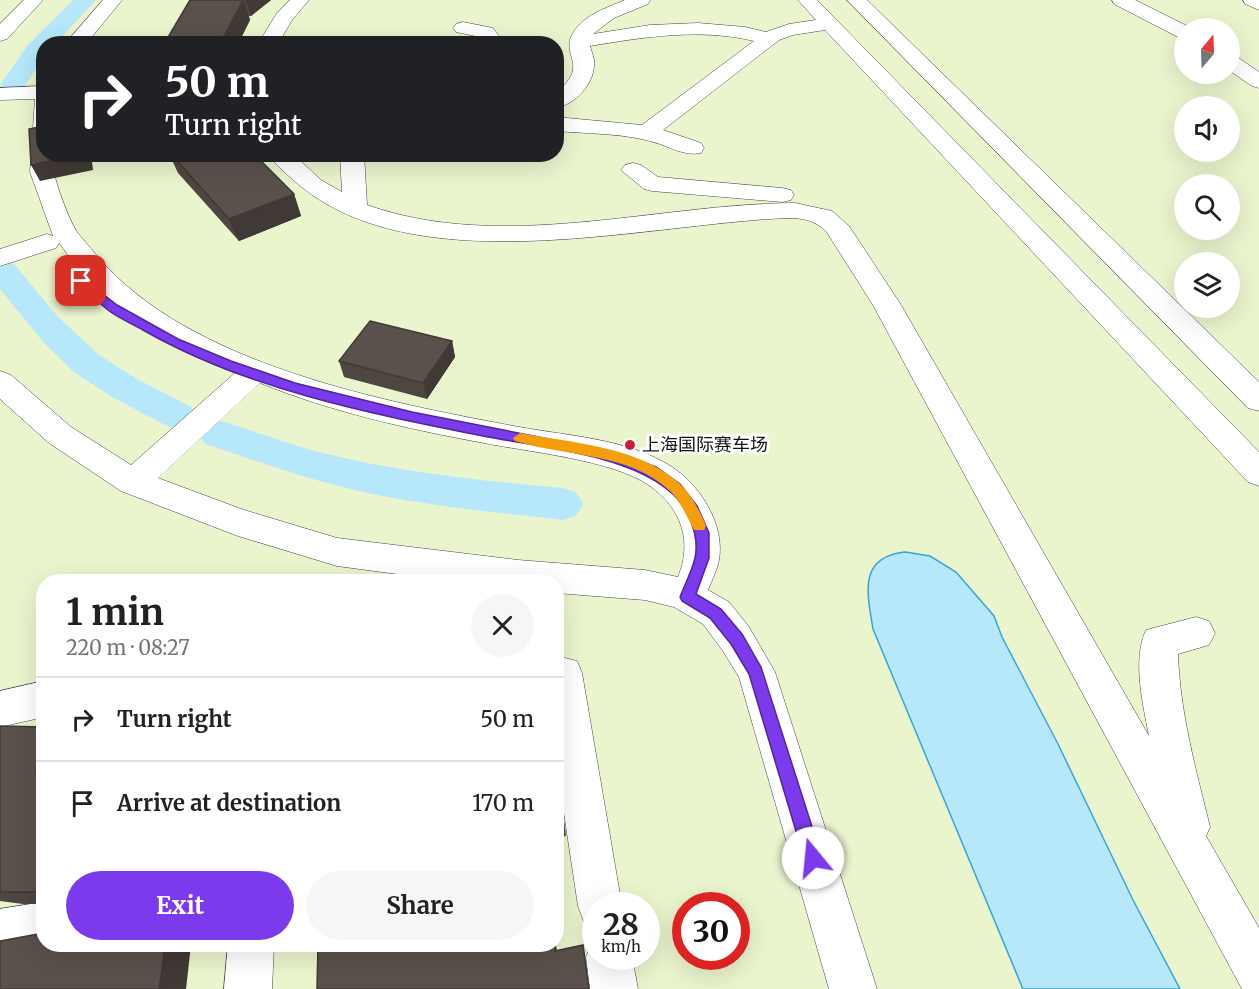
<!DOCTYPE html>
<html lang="en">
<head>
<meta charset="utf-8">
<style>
  body { margin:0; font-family:Merriweather,"Noto Sans SC",serif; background:#f6f6f6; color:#222; height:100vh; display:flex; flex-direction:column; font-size:22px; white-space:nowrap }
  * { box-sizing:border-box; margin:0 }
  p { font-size:20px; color:#767676 }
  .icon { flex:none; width:33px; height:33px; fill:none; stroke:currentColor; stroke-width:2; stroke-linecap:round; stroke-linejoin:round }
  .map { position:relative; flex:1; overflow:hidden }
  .sheet { position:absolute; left:36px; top:574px; width:528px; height:378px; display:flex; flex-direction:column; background:#fff; border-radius:24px; box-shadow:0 6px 24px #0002 }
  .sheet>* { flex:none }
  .top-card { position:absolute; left:36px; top:36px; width:528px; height:126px; border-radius:24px; box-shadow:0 6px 24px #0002; background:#202124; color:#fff; overflow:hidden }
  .needle { width:39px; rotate:19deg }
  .tools { position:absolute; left:1174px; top:18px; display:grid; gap:12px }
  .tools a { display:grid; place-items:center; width:66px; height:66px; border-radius:50%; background:#fff; box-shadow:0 6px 24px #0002; font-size:30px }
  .speed { position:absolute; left:582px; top:892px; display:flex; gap:12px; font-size:30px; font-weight:700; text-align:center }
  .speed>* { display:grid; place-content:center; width:78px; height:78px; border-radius:50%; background:#fff; box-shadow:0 6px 24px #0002; line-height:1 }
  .speed small { font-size:15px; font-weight:400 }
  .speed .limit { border:9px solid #d22; background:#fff; color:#111 }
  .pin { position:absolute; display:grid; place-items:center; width:51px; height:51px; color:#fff; margin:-26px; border-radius:12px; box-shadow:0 3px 9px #0006 }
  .me { position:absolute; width:66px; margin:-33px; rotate:343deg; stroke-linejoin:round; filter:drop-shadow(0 0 4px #0008) }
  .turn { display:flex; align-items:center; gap:21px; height:126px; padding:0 30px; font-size:27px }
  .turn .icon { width:78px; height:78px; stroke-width:2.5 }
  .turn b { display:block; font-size:42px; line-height:51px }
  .round { display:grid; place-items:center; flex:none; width:63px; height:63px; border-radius:32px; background:#f6f6f6 }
  .overview { display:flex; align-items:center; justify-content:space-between; height:102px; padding:0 30px }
  h1 { font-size:36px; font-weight:700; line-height:45px }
  .cta { display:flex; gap:12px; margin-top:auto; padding:12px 30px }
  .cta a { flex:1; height:69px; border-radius:36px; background:#7c3aed; color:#fff; font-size:24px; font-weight:700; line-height:69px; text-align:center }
  .cta a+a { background:#f6f6f6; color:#222 }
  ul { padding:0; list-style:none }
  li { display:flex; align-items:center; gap:18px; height:84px; padding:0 30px; border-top:2px solid #e0e0e0 }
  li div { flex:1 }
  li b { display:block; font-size:22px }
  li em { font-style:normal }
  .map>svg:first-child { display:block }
  .pitch { fill:#eaf4cd; fill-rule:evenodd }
  .water { fill:#b6e7fa; stroke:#37a5d7; stroke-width:1.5 }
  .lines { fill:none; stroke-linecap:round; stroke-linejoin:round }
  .canal { fill:#b6e7fa; fill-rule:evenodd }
  .minor-casing { stroke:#444; stroke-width:1 }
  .minor { fill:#fff; fill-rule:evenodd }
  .wall { fill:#4e4641 }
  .shaded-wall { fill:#403935 }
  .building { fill:#5b514c; stroke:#403935; stroke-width:1.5 }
  .route { fill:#7c3aed; stroke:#51269a; stroke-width:1.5 }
  .slow { fill:#f59e0b }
  .poi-dot { fill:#cd1d36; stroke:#fff; stroke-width:2 }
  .labels { text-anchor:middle; stroke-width:6; stroke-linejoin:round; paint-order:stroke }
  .poi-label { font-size:18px; fill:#111; stroke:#fff; text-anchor:start }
</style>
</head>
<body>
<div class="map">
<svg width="1259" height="989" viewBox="0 0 1259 989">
  <rect width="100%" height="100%" fill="#fffcf5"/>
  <!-- pitch -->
  <path class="pitch" d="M0 0H1259V989H0ZM1185 28H1230V74H1185ZM44 44H556V154H44ZM1185 106H1230V152H1185ZM1185 184H1230V230H1185ZM1185 262H1230V308H1185ZM44 582H556V945H44ZM596 906H646V957H596ZM686 906H736V957H686Z"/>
  <!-- water -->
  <path class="water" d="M905 552 930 556 956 572 994 616 1002 637 1058 744 1133 900 1180 989H1023L873 629C867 593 858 557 905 552Z"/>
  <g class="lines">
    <!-- canal -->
    <g class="canal">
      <path d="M73 0H96L55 44H44V57L21 91 12 93 3 91 0 85 28 45Z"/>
      <path d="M3 261 14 264 58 317 99 355 137 379 191 407 196 416 191 425 178 429 165 425 112 397 74 372 44 343 0 289V262Z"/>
      <path d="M218 420C254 431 290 445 327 454 404 473 484 481 563 488L577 493 583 504 577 515 563 520C484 511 404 504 327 483 286 472 246 457 205 444L200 434 205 424Z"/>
    </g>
    <!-- minor casing -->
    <g class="minor-casing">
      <g id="minor">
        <path d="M24 0H43L7 39 0 41V24Z"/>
        <path d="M103 0H122L86 44H65Z"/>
        <path d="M290 0H309L292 20 278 44H258L277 13Z"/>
        <path d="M625 0H650L648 4 614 18 593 34 650 25 698 23 745 27 766 32 789 24 816 20 798 0H817L1259 452V486L1248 482 825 30 793 35 779 40 663 130 701 143 704 148 701 153C687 156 673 149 660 144 628 133 591 134 556 131V117L642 125 754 41C700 28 644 37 590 46 592 53 595 59 594 66 593 85 575 104 556 108V92C589 67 563 57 571 37 580 16 606 8 625 0Z"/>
        <path d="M847 0H867L1259 382V411L1248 408Z"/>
        <path d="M1112 0H1135L1191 28H1185V39L1178 37 1114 4Z"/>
        <path d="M1243 0H1259V10L1245 4Z"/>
        <path d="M463 22 493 28 505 44H485L480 37 456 32 453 28 456 24Z"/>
        <path d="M1230 55 1237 57 1259 72V88L1252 86 1230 71Z"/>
        <path d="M44 86V154H54C54 160 52 167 54 173 57 187 69 220 77 232 83 240 91 248 97 256 189 365 385 402 519 427 569 436 629 439 672 467 701 486 725 525 719 560 717 570 712 580 708 590L729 602 749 627 775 672 877 989H829L739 677 723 651 703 624 674 607 645 600 556 593V582H457L337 566 238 536 121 491 49 443 0 399V371L11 375 71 427 131 465 235 373C185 353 137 325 97 290 82 277 71 258 59 243L56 248 0 266V249L47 234 53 236 30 172 35 99 0 100V88ZM260 383C332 412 408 429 484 443 529 452 614 460 650 486 681 508 693 541 678 577L645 570 518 560 337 538 244 510 158 478Z"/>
        <path d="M268 154H293L321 180 342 192 340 154H364L367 205C504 253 654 204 795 203L832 211 849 226 901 305 1149 736C1143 704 1132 660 1146 630L1196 617 1209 621 1215 633 1209 645 1178 654C1180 713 1196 770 1210 827L1206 836 1259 928V989H1242L873 305 826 231C814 220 803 218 787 218 642 224 406 287 290 177 282 170 274 163 268 154Z"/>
        <path d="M633 163 641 165 658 177 782 188 791 190 794 195 791 200 782 202 652 191 644 189 621 170 625 165Z"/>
        <path d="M556 656 577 661 582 673 622 906H596V927L584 922 578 906 556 760Z"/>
        <path d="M44 681V717L0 727V691Z"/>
        <path d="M44 902V945H51L0 955V909Z"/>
        <path d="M596 939V957H632L638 989H590L586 957 593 941Z"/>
        <path d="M228 945H274L272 989H224Z"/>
      </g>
    </g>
    <!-- minor -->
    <use href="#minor" class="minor"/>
  </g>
  <!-- wall -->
  <g class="wall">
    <path d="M190 0H271L251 16H249L250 20 238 44H164Z"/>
    <path d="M167 154H254L294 194 301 216 239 241 178 173 171 158H168Z"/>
    <path d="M452 341 455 357 427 399 344 377 339 361Z"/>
    <path d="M0 726 44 727V904H23L0 901Z"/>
    <path d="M556 763 566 836 556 838Z"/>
  </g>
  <!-- shaded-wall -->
  <g class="shaded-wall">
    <path d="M243 0 250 20 238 44H220Z"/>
    <path d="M246 0H271L251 16Z"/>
    <path d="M83 154H91L93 170 40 181 31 165Z"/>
    <path d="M294 194 301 216 239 241 229 219Z"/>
    <path d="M452 341 455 357 427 399 423 383Z"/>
    <path d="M44 757V778L36 772Z"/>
    <path d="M556 763 566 836 563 818 556 770Z"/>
    <path d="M44 886V895L37 892Z"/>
    <path d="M165 945H191L186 989H159Z"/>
    <path d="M554 945H556L559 964 555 951Z"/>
  </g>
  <!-- building -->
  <g class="building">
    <path d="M190 0H243L220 44H164Z"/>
    <path d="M44 126V154H83L31 165 29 129Z"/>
    <path d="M171 154H254L294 194 229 219Z"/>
    <path d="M370 321 452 341 423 383 339 361Z"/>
    <path d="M0 726 44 727V757L36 772 44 773V886L37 892H0Z"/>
    <path d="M556 770 563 818 556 819Z"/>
    <path d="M44 933V945H165L159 989H0V941Z"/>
    <path d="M318 945H554L555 951 583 945 589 989H317Z"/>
  </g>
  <!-- route -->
  <path class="route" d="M81 277 117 305 178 339 231 361 295 383 412 412 615 452 656 467 680 484 697 506 709 533V558L696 594 721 609 742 634 761 667 822 858 820 864 813 867 807 864 804 858 749 674 731 644 710 618 682 601 680 597C685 584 692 571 695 558 700 534 687 505 668 490 625 454 538 447 483 436 368 413 246 389 143 330 131 323 118 318 108 310 97 301 87 292 77 283V278Z"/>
  <!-- slow -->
  <path class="slow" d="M520 433C571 443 638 446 679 483 691 494 700 511 706 526L704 530H694C687 517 681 502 670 491 629 452 566 457 515 441L513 438Z"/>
  <!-- markers -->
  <circle class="poi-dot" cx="630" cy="445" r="6"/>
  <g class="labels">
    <!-- poi labels -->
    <g class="poi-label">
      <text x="642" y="451">上海国际赛车场</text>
    </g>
  </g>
</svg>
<div class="tools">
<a><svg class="needle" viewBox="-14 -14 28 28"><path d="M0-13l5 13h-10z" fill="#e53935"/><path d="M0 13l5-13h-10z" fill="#767676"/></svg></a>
<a><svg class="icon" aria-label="sound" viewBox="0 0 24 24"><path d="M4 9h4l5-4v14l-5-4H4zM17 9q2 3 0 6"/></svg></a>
<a><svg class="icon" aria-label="search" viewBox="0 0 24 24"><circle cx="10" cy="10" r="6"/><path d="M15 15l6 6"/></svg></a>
<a><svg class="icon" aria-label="layers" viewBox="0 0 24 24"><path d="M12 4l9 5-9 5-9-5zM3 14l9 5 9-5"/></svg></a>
</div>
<div class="speed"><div>28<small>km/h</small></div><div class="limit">30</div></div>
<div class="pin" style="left:81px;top:281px;background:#d93025"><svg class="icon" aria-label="arrive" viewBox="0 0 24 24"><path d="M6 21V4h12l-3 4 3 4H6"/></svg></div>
<svg class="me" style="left:813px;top:858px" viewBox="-20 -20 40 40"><circle r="19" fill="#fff"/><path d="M0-13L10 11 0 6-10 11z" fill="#7c3aed"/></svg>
<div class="top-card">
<div class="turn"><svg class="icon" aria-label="right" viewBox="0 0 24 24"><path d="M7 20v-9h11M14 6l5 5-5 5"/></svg><div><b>50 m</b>Turn right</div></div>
</div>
<section class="sheet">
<div class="overview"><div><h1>1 min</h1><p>220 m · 08:27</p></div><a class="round"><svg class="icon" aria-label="close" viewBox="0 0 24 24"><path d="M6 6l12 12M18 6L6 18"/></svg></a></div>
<ul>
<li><svg class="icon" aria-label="right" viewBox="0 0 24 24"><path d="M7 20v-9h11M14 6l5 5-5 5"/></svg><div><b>Turn right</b></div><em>50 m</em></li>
<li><svg class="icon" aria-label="arrive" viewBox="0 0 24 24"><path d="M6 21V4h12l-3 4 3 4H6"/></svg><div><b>Arrive at destination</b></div><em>170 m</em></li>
</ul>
<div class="cta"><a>Exit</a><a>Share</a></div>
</section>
</div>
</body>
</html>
